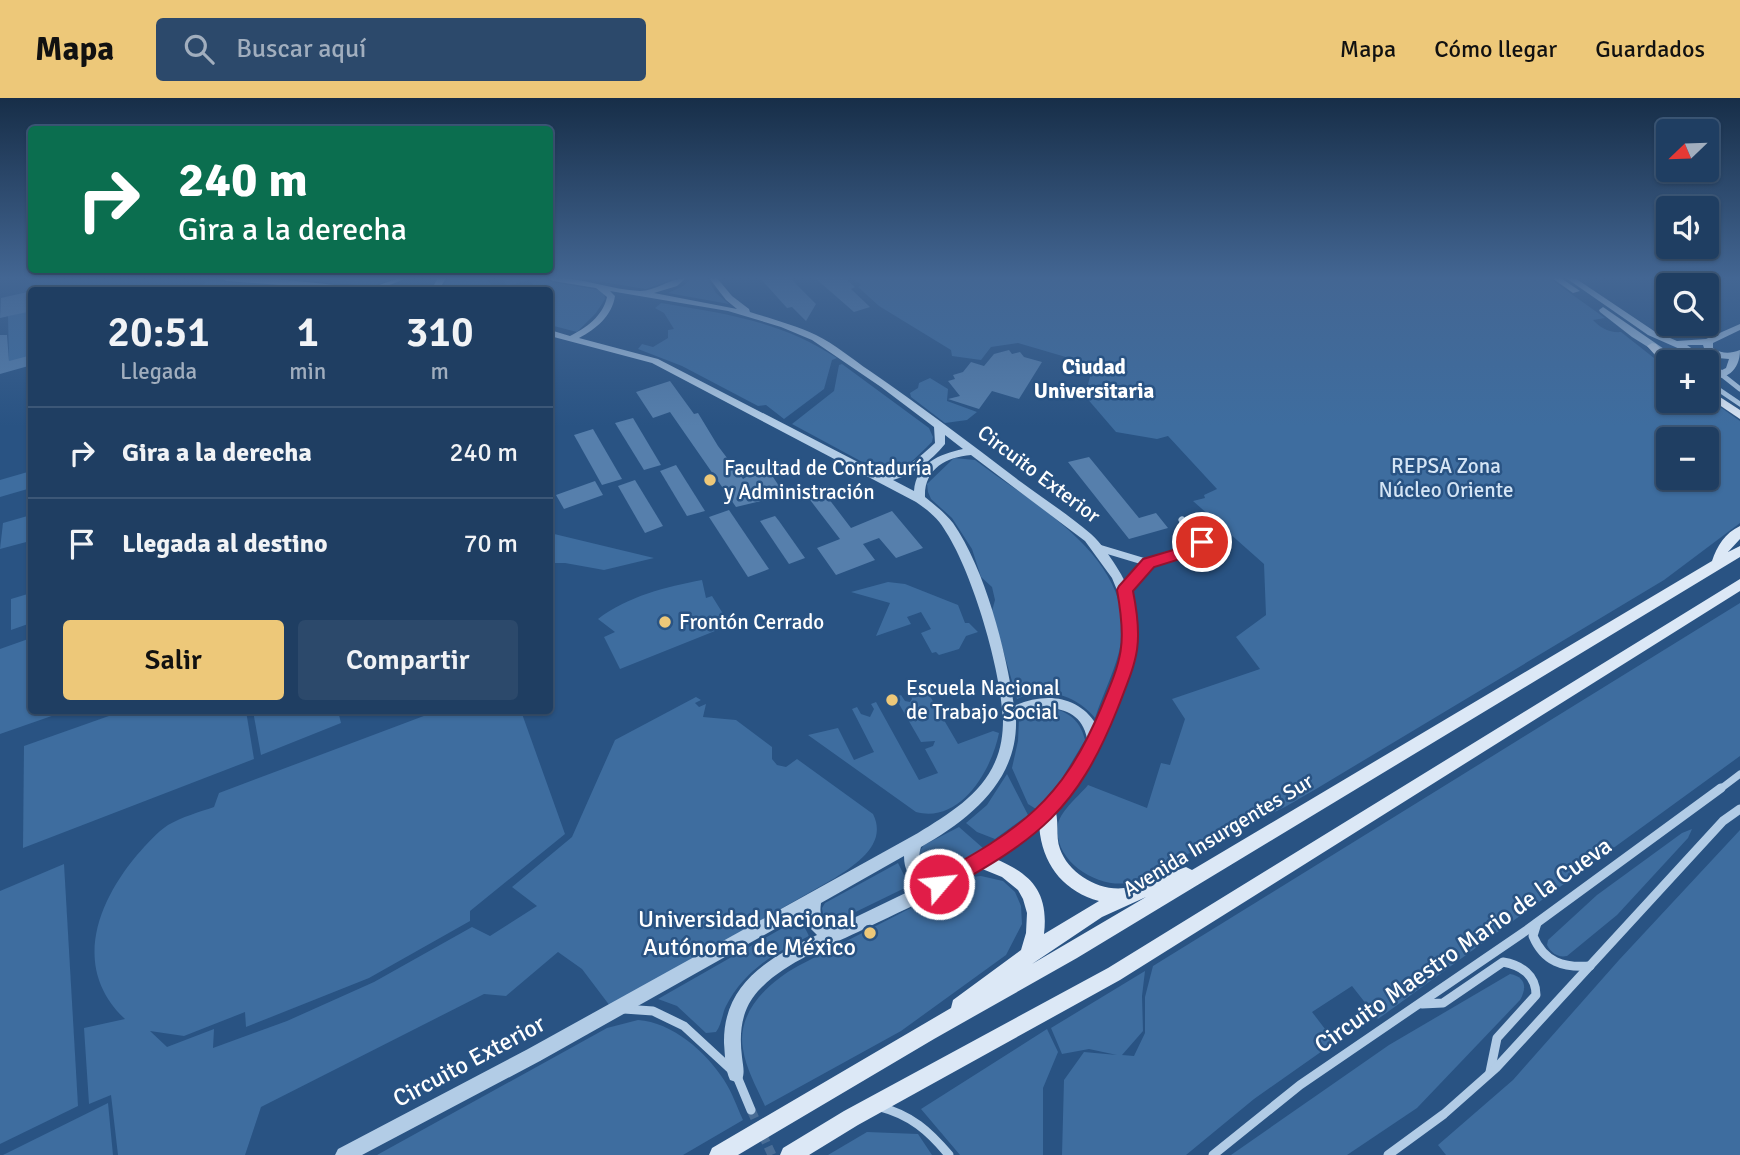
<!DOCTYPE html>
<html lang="es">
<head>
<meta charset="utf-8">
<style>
  body { margin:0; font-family:Signika,sans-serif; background:#2c496b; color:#f1f3f6; height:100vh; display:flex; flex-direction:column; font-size:26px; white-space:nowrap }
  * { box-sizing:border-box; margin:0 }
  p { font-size:23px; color:#a1aebe }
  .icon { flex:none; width:38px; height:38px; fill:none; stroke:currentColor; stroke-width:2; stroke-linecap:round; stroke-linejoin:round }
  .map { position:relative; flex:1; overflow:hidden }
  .details { position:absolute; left:28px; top:189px; width:525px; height:427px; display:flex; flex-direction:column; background:#1f3e62; border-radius:7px; box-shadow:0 2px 5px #0004,0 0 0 2px #3c5777 }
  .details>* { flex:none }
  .banner { position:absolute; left:28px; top:28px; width:525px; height:147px; border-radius:7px; box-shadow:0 2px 5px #0004,0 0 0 2px #3c5777; background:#0b6e4f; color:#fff; overflow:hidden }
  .needle { width:46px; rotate:247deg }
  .buttons { position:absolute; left:1656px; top:21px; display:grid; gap:14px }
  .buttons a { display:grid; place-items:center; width:63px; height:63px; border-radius:7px; background:#1f3e62; box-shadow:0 2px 5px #0004,0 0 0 2px #3c5777; font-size:35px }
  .pin { position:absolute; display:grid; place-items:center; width:60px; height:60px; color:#fff; margin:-30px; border:4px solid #fff; border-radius:50%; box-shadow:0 2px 7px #0007 }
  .me { position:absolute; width:77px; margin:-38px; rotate:62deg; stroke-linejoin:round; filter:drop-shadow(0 0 5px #0008) }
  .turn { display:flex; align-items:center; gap:24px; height:147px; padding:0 35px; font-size:32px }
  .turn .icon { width:91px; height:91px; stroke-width:2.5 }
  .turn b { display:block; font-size:49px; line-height:60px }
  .eta { display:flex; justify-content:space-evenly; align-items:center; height:119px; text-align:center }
  .eta b { font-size:42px; font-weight:600; line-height:49px }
  .button { display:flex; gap:14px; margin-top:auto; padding:14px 35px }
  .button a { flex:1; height:80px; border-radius:7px; background:#edc879; color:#111; font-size:28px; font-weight:600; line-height:80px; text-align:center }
  .button a+a { background:#2c496b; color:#f1f3f6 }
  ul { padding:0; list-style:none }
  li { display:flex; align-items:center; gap:21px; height:91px; padding:0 35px; border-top:2px solid #3c5777 }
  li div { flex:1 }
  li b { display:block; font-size:26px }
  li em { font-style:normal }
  header { display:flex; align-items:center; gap:42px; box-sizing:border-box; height:98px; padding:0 35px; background:#edc879; color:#111 }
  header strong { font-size:33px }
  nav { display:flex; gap:38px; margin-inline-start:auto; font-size:24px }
  .search { width:490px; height:63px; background:#2c496b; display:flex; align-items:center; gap:18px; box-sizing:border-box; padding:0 24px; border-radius:7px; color:#a1aebe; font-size:26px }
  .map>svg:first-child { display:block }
  .green { fill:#3e6d9f; fill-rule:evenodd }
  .building { fill:#567fac }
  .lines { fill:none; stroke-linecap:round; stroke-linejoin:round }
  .minor-tunnel { stroke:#496d96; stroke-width:9; stroke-dasharray:9 4.5; stroke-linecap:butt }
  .minor-far2 { stroke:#b2cce6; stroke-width:5 }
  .minor-far1 { stroke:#b2cce6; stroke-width:7 }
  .minor { stroke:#b2cce6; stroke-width:9 }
  .tertiary { fill:#b2cce6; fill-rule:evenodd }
  .secondary { fill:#dce8f6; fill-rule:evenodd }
  .route { fill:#e11d48; stroke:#92132f; stroke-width:2 }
  .poi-dot { fill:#edc879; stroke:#295383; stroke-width:2.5 }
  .labels { text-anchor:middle; stroke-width:5; stroke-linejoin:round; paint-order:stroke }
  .far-quarter-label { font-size:21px; font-weight:bold; fill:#fff; stroke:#295383 }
  .park-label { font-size:21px; fill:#d5e5f5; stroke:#295383 }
  .poi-label { font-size:21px; fill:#fff; stroke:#295383; text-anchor:start }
  .street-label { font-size:21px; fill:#fff; stroke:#295383 }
  .near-poi-label { font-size:24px; fill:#fff; stroke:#295383; text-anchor:end }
  .near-street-label { font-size:24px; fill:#fff; stroke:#295383 }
</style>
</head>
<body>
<header>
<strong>Mapa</strong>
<div class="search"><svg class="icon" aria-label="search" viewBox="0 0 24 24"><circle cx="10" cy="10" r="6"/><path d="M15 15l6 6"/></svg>Buscar aquí</div>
<nav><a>Mapa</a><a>Cómo llegar</a><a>Guardados</a></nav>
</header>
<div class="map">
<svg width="1740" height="1057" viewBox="0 0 1740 1057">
  <rect width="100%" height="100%" fill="#295383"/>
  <!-- green -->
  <g class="green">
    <path d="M256 180H397L373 188Z"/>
    <path d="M450 180H486L495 192H443L444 187Z"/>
    <path d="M502 180H529L598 192 604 195 605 201 596 215 577 234 550 227V192H535L537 191 529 182 507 188Z"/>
    <path d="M577 180H677L646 191Z"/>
    <path d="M692 180H707L716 195 729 206 668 195 683 188Z"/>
    <path d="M853 180H1549L1605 220 1593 222C1600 230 1610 235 1621 234L1668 271V303H1706V299L1740 323V425L1664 482 1316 691 1285 709 1128 785C1097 790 1052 763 1058 726 1061 712 1080 697 1088 687L1147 710 1161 665 1170 667 1185 621 1172 601 1260 571 1236 539 1266 517 1264 466 1193 403 1205 400 1204 397 1217 391 1168 338 1157 341 1116 334 1085 298 1093 267 1018 245 991 249 981 262 952 258 951 252 879 208 858 189 861 187ZM1668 341H1706V380H1668Z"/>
    <path d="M209 183 297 188 298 192H237L235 187 210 192H193Z"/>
    <path d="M661 205C725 216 779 222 837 260L832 262 824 291 784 321 766 307 758 308 682 268 638 251 642 246 653 249 668 240V232L674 231 664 215 655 210Z"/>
    <path d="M31 212V257L9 267 8 218Z"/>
    <path d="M842 266 929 330 933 339 932 344C916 359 903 377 879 373L792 326 834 293 839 267Z"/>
    <path d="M930 280 948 291 947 303 977 314 967 322 945 325 911 299 910 295 918 290 919 285Z"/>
    <path d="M954 360 975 362C1031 405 1135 459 1121 544 1117 569 1103 595 1095 620 1076 597 1044 587 1017 601L992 513 995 502 992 489 981 479 972 451 952 420 931 401 928 394 927 386Z"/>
    <path d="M31 373V390L0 399V382Z"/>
    <path d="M31 417 30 443 0 451 3 425Z"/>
    <path d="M550 435 654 460 604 472 565 465H550Z"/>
    <path d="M702 482 706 500 712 498 730 527 620 571 604 539 615 534 598 521C628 498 666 489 702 482Z"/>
    <path d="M888 484 905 486 958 507 965 525H969L978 534 966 538 959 551 939 557 936 554 932 555 921 535 931 531 921 514 907 519 911 526 876 538 890 505 851 494Z"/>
    <path d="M31 495V525L11 532V501Z"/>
    <path d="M1740 505V658L1378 921 1352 888 1312 914 1335 944 1254 1001 1186 1057H1062L1064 982 1084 954 1117 957 1089 951 1062 956 1051 930 1145 873 1142 898 1143 933 1122 957 1134 958 1145 935V899L1153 868Z"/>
    <path d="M31 540 32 612 66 613 0 636V551Z"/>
    <path d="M924 588 958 646 993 633 999 635C992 671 961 726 916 714L808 637 838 630 854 662 874 654 852 611 857 609 861 616 870 619 874 611 871 606 876 604 919 682 938 675 925 651 933 648 935 643 921 644 895 599 901 597 905 603 910 604 912 601 909 594Z"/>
    <path d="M696 599 701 602 695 605 699 609 706 606 703 619 736 622 772 649V661L777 667 786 669 797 661 873 716C888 746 856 766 835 780L610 908 582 871 558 854 506 898 484 896 261 1009 245 1057H118L111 997 89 1006 84 930 125 921C72 871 96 806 137 757 146 747 157 734 168 727 182 719 199 714 214 709L219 695 437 613H521L565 736 470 813V823L369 880 246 929 245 914 184 938 150 933 167 949 214 931 213 950 287 923 374 884 472 829 490 838 537 808 512 789 572 739 615 642Z"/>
    <path d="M1043 609C1065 611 1080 620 1085 642L1061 682 1036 711 1028 706 1012 670 1018 643 1019 620 1030 612Z"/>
    <path d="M123 613H246L254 661 23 750 24 648Z"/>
    <path d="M253 613H338L341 625 261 657Z"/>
    <path d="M1007 676 1028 717 995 741 977 734 966 725 987 707Z"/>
    <path d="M959 729 984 751 936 776 927 775 919 769V754L924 747Z"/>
    <path d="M1692 731 1688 740 1617 817 1567 858C1558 860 1551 855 1547 847L1548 842 1597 797 1682 735Z"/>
    <path d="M1740 732V1057H1446L1438 1047 1513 982 1619 862Z"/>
    <path d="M898 765 907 783 913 786 835 824 824 822 822 810 825 805Z"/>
    <path d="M64 766 78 1008 0 1046V793Z"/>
    <path d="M981 778 1003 783 1015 794 1021 808 1022 826 1006 857 901 933 765 1008C757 990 746 971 743 951 736 914 769 884 798 868L971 779Z"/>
    <path d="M800 820 809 838C774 855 744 873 726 908 722 916 722 926 716 934L706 935 677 908 658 901Z"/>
    <path d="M1510 876C1526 879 1527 890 1520 902L1417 1010 1347 1057H1231L1389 947Z"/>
    <path d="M638 922C672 924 706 954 724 982 732 994 737 1009 743 1022L683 1057H377L607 930Z"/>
    <path d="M1047 931 1058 954 1043 990V1057H960L921 1011Z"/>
    <path d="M108 1005 113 1057H3Z"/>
    <path d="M867 1034 918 1036 932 1057H828Z"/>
  </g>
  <!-- building -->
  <g class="building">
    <path d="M760 180H790L816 206 806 223 792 209 787 210Z"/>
    <path d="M815 180H845L855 189 851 191 870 209 854 214Z"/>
    <path d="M32 193V213L0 220 1 200Z"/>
    <path d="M0 237H7L9 263 32 257V267L0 276Z"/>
    <path d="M1009 252 1012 256 1020 254 1024 259 1042 264 1019 301 992 293 979 311 948 301 960 298 948 283 955 281 953 277 963 274 971 264 984 268 994 256Z"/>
    <path d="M670 283 694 316 698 315 718 348 743 381 765 367 785 397 736 409 670 314 653 320 636 294Z"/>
    <path d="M633 320 661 367 644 372 615 325Z"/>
    <path d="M593 331 622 381 602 387 574 337Z"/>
    <path d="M1089 359 1139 420 1156 415 1168 430 1129 441 1068 364Z"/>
    <path d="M676 367 705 413 687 418 660 373Z"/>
    <path d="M635 382 663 428 645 435 618 388Z"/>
    <path d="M595 383 603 397 564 411 556 397Z"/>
    <path d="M819 388 851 430 892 413 923 450 896 460 879 440 863 446 875 462 836 477 817 450 840 441 804 394Z"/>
    <path d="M729 412 769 471 748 479 709 419Z"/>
    <path d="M775 418 779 423 805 460 789 466 760 423Z"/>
  </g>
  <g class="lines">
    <!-- minor-tunnel -->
    <path class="minor-tunnel" d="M751 1012 772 1057"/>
    <!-- minor-far2 -->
    <g class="minor-far2">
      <path d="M1721 276 1740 291"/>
      <path d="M1706 283 1740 306"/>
    </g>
    <!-- minor-far1 -->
    <g class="minor-far1">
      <path d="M1099 450 1149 465"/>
      <path d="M1125 492 1149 465 1203 447 1182 422"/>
      <path d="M1719 692 1740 676"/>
    </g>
    <!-- minor -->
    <g class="minor">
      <path d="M1537 825 1533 838C1544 864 1563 870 1590 868"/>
      <path d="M1422 906 1443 905 1503 864C1521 867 1536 877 1536 897L1497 940 1490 974"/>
      <path d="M624 911 653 913 684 928 736 976 751 1012"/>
      <path d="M880 1009C911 1017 929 1033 949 1057"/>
      <path d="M1213 1057 1300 987 1527 832 1721 690"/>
      <path d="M1388 1057 1444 1016 1496 970 1723 723 1740 711"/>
    </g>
    <!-- tertiary -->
    <g class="tertiary">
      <path d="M222 180C269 177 317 187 365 189 380 190 392 179 407 180L377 192H345L226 183Z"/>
      <path d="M438 180H446L439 192H431Z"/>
      <path d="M549 180C580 178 609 192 640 193 655 193 671 180 686 180L677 188 654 195 737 211 726 202 709 180H717L732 198 749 211 750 214C772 221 795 227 816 237 835 246 852 261 870 273 921 308 971 346 1021 384 1044 401 1069 417 1091 436 1101 445 1109 457 1116 468 1145 512 1139 550 1122 596 1110 625 1100 655 1083 681 1032 758 937 795 858 834 824 850 784 865 758 893 741 912 739 935 742 959 743 968 745 974 742 982L736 984 730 982C725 971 725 957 724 945 723 885 770 859 817 837L809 829 805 814 540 963 362 1057H335L338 1051 528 951 918 735C947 717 981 697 995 664 1001 651 1003 636 1003 622 1001 572 973 476 946 434 939 421 928 412 916 404L652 265 550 238V232L570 238C586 230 603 218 607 199L596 190 553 183ZM610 193 728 213 781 229 812 242 881 289 934 329 935 345C919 360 904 373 883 377L658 261 579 240C596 231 612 218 615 198ZM945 337 963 351C939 356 916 366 914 393L893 382C914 376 931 363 945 346ZM971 357 1085 443 1112 480 1119 497 1124 515 1125 534 1117 575 1096 626C1078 597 1044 594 1014 608 1006 552 985 471 953 425 945 415 935 407 925 399 924 371 946 359 971 357ZM1048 609C1072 613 1084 620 1088 645 1058 708 998 747 939 779 921 777 916 765 921 749 970 721 1018 683 1016 621 1026 613 1035 611 1048 609ZM904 758C904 771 909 781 920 788L833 830C822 823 819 818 821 805Z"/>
      <path d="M1552 180H1561L1580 193 1573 195Z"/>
      <path d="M1566 180H1575L1654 233 1677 243 1706 241 1740 226V232L1713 245V250C1723 256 1729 256 1740 252 1740 273 1726 282 1706 282V276H1715L1706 270V264H1699L1682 252 1648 237ZM1687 247H1703L1705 253 1718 260 1729 261 1726 270 1722 272Z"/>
      <path d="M1603 209 1683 264H1672L1632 239 1600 214 1599 212Z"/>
    </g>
    <!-- secondary -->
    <g class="secondary">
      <path d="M1652 245 1656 246 1673 264H1668V268L1664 267 1647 248Z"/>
      <path d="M1706 290 1740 312V321L1706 298Z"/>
      <path d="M1740 428V441L1728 454 1740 448V459L1077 860 934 941 738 1057H709L712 1050 951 910 953 902 1021 852 1026 835 1027 815 1023 801 1018 792 1002 779 975 768 973 763 975 758 981 755C1022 771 1050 785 1044 836L1099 803C1066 794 1045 770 1040 736 1039 727 1038 717 1042 709L1048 707 1054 709C1060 721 1055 738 1060 751 1069 777 1103 796 1130 789 1149 785 1168 775 1186 769L1192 772 1712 463C1717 448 1725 435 1740 428ZM1146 799 1032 866 1102 819Z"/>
      <path d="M1740 481V493L1120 882 858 1027 809 1057H780L783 1050 844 1013 1108 870Z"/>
    </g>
  </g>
  <!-- sky -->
  <linearGradient id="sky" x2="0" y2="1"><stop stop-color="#172e48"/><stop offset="0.55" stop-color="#436693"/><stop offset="1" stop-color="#436693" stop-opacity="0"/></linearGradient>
  <rect width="1740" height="328" fill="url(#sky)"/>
  <!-- route -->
  <path class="route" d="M1202 439 1210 444 1206 453 1154 469 1133 493C1144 548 1137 561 1117 612 1077 712 1038 741 946 792L939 795 933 792 930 786 933 779C1019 732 1062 704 1101 610 1122 560 1127 547 1117 492L1119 488 1143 461 1194 446 1197 440Z"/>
  <!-- markers -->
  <g class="poi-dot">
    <circle cx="710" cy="382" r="7"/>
    <circle cx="665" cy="524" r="7"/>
    <circle cx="892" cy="602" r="7"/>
    <circle cx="870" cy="835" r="7"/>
  </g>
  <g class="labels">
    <!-- far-quarter labels -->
    <g class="far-quarter-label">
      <text x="1094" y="276">Ciudad<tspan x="1094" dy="24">Universitaria</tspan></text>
    </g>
    <!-- park labels -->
    <g class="park-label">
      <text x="1446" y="375">REPSA Zona<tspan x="1446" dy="24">Núcleo Oriente</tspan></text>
    </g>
    <!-- poi labels -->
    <g class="poi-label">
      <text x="724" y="377">Facultad de Contaduría<tspan x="724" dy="24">y Administración</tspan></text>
      <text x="679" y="531">Frontón Cerrado</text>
      <text x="906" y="597">Escuela Nacional<tspan x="906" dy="24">de Trabajo Social</tspan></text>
    </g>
    <!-- street labels -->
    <g class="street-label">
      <text transform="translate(1039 376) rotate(37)" y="7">Circuito Exterior</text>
      <text transform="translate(1218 737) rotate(-31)" y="7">Avenida Insurgentes Sur</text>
    </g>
    <!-- near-poi labels -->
    <g class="near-poi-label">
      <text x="856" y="829">Universidad Nacional<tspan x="856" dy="28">Autónoma de México</tspan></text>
    </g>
    <!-- near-street labels -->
    <g class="near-street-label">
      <text transform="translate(1463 847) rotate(-35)" y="8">Circuito Maestro Mario de la Cueva</text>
      <text transform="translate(469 963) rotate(-28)" y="8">Circuito Exterior</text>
    </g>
  </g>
</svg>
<div class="buttons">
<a><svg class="needle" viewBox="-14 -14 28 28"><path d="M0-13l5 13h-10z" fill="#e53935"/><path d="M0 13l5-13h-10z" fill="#a1aebe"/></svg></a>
<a><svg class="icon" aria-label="sound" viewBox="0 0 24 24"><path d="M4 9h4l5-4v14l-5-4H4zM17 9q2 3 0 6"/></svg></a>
<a><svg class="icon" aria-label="search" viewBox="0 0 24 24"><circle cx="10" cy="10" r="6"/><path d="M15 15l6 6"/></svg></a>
<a>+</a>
<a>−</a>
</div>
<div class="pin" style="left:1202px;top:444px;background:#d93025"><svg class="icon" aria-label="arrive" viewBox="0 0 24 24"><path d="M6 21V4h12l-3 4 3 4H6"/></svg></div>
<svg class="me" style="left:939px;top:786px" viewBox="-20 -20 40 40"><circle r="17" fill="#e11d48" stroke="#fff" stroke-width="3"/><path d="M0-11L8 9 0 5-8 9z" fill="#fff"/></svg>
<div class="banner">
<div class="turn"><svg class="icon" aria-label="right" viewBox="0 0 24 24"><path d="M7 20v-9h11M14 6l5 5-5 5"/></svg><div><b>240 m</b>Gira a la derecha</div></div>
</div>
<section class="details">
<div class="eta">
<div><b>20:51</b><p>Llegada</p></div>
<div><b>1</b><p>min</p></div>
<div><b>310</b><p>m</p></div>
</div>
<ul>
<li><svg class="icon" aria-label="right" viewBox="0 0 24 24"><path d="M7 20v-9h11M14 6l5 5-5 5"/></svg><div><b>Gira a la derecha</b></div><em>240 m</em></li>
<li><svg class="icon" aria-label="arrive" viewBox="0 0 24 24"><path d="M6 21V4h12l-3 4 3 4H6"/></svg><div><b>Llegada al destino</b></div><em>70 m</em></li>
</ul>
<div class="button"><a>Salir</a><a>Compartir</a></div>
</section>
</div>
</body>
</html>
